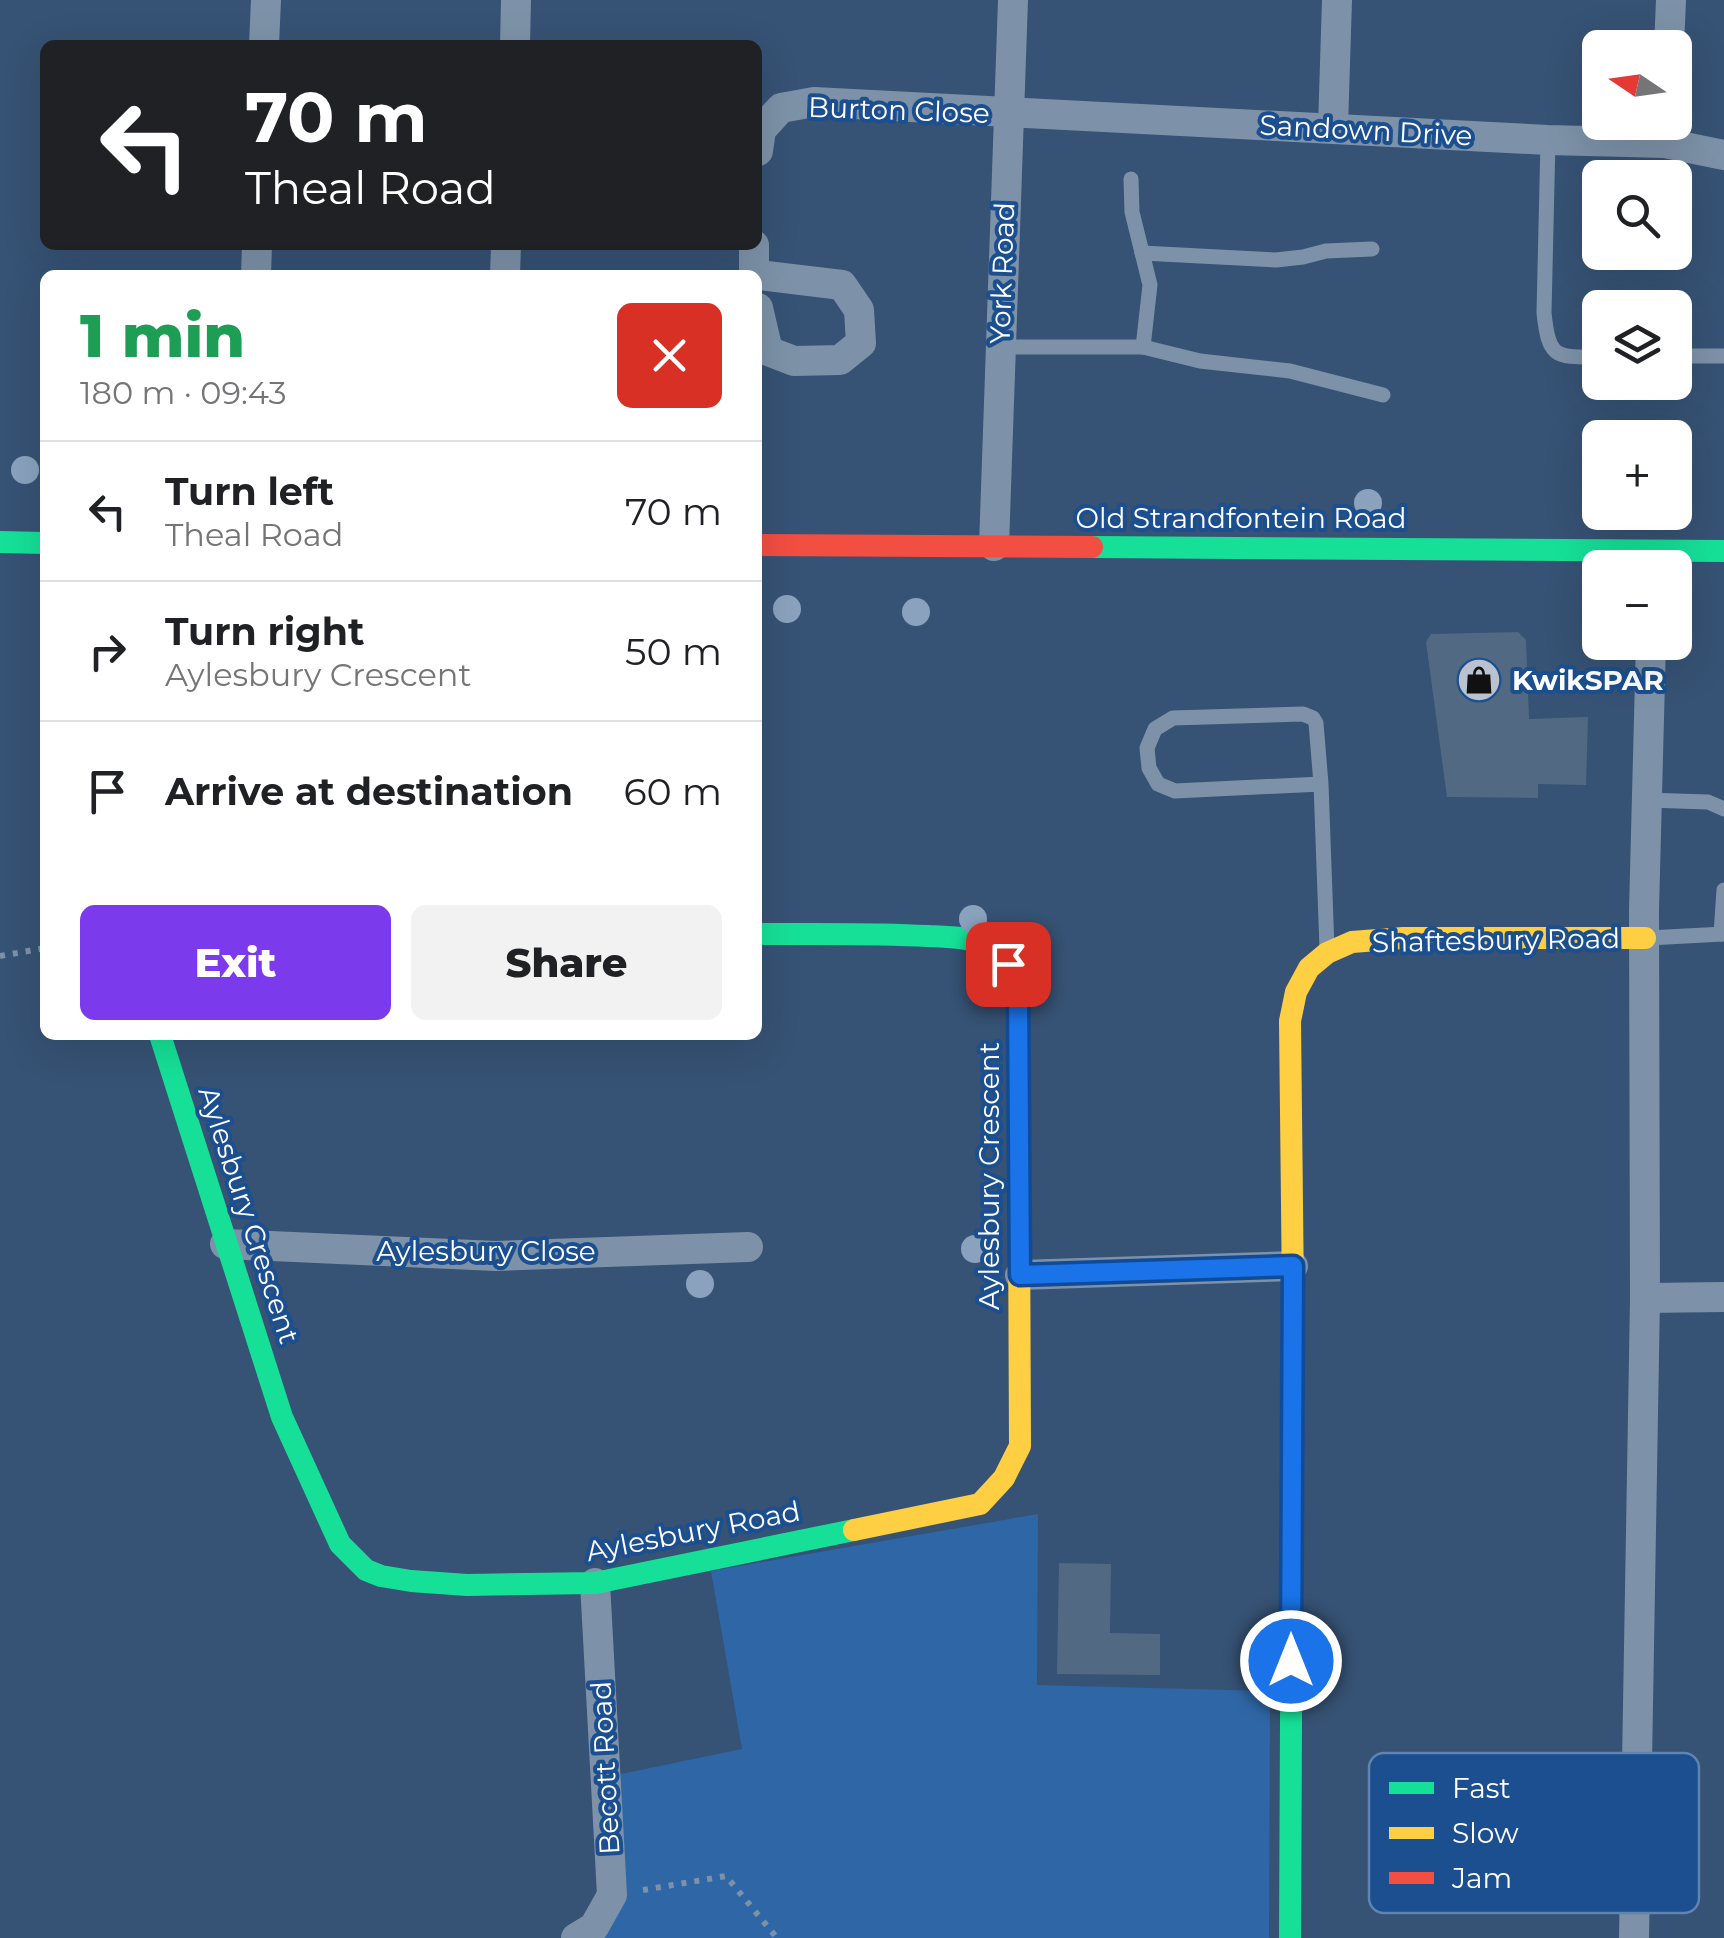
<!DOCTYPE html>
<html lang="en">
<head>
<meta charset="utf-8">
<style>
  body { margin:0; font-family:Montserrat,sans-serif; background:#f2f2f2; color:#202124; height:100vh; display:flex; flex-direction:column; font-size:38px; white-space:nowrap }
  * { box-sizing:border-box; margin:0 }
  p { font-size:32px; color:#757577 }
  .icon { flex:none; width:55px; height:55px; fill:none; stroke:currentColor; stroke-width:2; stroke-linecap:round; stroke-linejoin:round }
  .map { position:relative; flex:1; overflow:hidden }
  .side { position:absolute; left:40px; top:270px; width:722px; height:770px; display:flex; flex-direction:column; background:#fff; border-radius:15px; box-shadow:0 10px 40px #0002 }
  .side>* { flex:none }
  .guide { position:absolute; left:40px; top:40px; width:722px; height:210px; border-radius:15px; box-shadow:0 10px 40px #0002; background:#202124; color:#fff; overflow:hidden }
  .needle { width:65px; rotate:283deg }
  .tools { position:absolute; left:1582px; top:30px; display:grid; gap:20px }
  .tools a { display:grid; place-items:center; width:110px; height:110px; border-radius:15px; background:#fff; box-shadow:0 10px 40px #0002; font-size:50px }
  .pin { position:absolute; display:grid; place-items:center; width:85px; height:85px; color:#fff; margin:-42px; border-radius:20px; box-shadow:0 5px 15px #0006 }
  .me { position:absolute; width:110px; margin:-55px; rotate:0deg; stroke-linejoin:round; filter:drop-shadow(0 0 8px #0008) }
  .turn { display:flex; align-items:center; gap:35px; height:210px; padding:0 40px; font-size:45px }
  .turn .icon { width:130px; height:130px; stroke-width:2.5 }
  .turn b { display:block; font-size:70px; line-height:85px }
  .round { display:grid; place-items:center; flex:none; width:105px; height:105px; border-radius:15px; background:#f2f2f2 }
  .head { display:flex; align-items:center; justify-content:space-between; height:170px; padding:0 40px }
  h1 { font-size:60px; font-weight:800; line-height:75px; color:#1e9e55 }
  .action { display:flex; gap:20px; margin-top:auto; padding:20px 40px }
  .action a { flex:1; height:115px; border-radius:15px; background:#7c3aed; color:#fff; font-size:40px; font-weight:800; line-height:115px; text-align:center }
  .action a+a { background:#f2f2f2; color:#202124 }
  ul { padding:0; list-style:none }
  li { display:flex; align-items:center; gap:30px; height:140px; padding:0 40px; border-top:2px solid #e0e0e0 }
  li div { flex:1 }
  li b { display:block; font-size:38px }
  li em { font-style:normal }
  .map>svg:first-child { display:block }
  .green { fill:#2f66a5 }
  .building { fill:#526984 }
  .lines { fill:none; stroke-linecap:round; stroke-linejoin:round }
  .path { stroke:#7d92a8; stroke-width:6; stroke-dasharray:5 8; stroke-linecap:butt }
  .lane { stroke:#7d92a8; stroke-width:15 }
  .street { stroke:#7d92a8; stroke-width:30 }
  .fast { stroke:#16e098; stroke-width:22 }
  .slow { stroke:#ffcf43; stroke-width:22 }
  .jam { stroke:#f24e42; stroke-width:22 }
  .tree { fill:#8aa2be }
  .route-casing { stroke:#114b97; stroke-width:25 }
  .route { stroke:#1a73e8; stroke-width:18 }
  .labels { text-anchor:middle; stroke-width:8; stroke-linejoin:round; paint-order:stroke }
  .street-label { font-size:28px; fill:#fff; stroke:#1b4f8f }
  .poi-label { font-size:28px; font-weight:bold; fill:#fff; stroke:#1b4f8f; text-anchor:start }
  .key { fill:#1b4f8f; stroke:#5f84b1; stroke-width:2.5 }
  .key-label { font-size:28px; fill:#fff }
</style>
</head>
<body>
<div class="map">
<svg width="1724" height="1938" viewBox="0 0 1724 1938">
  <rect width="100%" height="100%" fill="#365274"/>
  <!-- green -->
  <path class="green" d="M1038 1514 1037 1685 1270 1691 1269 1938H598L616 1775 742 1749 711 1571Z"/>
  <!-- building -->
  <g class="building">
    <path d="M1518 632 1526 640 1529 719 1588 717 1586 785 1538 784V798L1447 797 1426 642 1431 634Z"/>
    <path d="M1059 1563 1111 1564 1110 1633 1160 1634V1675L1057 1674Z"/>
  </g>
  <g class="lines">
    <!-- path -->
    <g class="path">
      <path d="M0 956 45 948"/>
      <path d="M643 1890 726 1876 777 1938"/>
    </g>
    <!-- lane -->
    <g class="lane">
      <path d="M1548 140 1544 313C1549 359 1555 357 1600 357"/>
      <path d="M1142 253 1276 260 1303 257 1326 251 1372 249"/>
      <path d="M999 347H1143L1150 285 1132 212 1131 179"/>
      <path d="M1143 347 1200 361 1290 371 1383 395"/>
      <path d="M1675 356H1724"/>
      <path d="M1321 784 1175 791 1158 784 1149 768 1147 748 1155 729 1173 718 1303 714 1313 718 1316 723 1321 784 1327 949"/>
      <path d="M1647 800 1708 802 1724 809"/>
      <path d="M1721 934 1724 890"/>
      <path d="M1648 938 1724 934"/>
    </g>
    <!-- street -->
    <g class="street">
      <path d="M264 45 266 0"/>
      <path d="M515 45 516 0"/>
      <path d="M1669 48 1671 0"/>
      <path d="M1333 127 1337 0"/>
      <path d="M758 151 761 130 781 108 814 102 1548 140 1665 143 1724 155"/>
      <path d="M256 275 257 245"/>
      <path d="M505 275 506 245"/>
      <path d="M754 275V245"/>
      <path d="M758 275 842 285 859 310 861 343 840 360 794 361 768 351 758 308"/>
      <path d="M994 546 1013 0"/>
      <path d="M225 1244 496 1256 748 1247"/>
      <path d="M1020 1275 1293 1266"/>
      <path d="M1645 1298 1724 1297"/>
      <path d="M576 1938 594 1927 612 1895 595 1583"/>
      <path d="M1634 1938 1645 1298 1644 910 1651 642"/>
    </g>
    <!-- fast -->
    <g class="fast">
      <path d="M0 542 45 543"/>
      <path d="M1092 547 1724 551"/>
      <path d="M758 934C815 934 872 933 928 936 947 937 972 937 989 946 1005 955 1012 975 1018 991L1019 1212"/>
      <path d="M160 1035 282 1417 340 1544 366 1570 381 1576 411 1581 467 1585 595 1583 854 1530"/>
      <path d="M1290 1938 1293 1296"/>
    </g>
    <!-- slow -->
    <g class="slow">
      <path d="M1293 1296 1290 1021 1296 992 1309 968 1327 953 1352 942 1403 938H1645"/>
      <path d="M854 1530 980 1504 1004 1478 1020 1446 1019 1212"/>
    </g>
    <!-- jam -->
    <path class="jam" d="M758 545 1092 547"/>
  </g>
  <!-- trees -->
  <g class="tree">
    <circle cx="25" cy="470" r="14"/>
    <circle cx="1368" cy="503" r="14"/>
    <circle cx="787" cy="609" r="14"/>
    <circle cx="916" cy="612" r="14"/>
    <circle cx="973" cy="919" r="14"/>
    <circle cx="975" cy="1249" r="14"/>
    <circle cx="700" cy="1284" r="14"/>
  </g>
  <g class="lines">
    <!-- route casing -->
    <g class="route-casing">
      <path id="route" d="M1008 964 1018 991 1020 1275 1293 1266 1291 1661"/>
    </g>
    <!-- route -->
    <use href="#route" class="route"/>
  </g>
  <!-- icons -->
  <defs>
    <g id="shop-disc" transform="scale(2.25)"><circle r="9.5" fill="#b9c2ce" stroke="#1b4f8f"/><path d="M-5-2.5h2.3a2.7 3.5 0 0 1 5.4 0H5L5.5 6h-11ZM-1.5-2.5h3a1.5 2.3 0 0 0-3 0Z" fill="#111"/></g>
  </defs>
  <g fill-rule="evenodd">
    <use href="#shop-disc" x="1479" y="680"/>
  </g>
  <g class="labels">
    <!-- street labels -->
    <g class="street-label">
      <text transform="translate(899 110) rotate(2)" y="10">Burton Close</text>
      <text transform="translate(1366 130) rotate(3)" y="10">Sandown Drive</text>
      <text transform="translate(1002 273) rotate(-88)" y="10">York Road</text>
      <text x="1241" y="528">Old Strandfontein Road</text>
      <text transform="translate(1496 940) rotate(-1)" y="10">Shaftesbury Road</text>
      <text transform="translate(989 1176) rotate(-90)" y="10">Aylesbury Crescent</text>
      <text transform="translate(249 1215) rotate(72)" y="10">Aylesbury Crescent</text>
      <text x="486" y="1261">Aylesbury Close</text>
      <text transform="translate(693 1531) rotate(-11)" y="10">Aylesbury Road</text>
      <text transform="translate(605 1768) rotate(-93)" y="10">Becott Road</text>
    </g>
    <!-- poi labels -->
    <g class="poi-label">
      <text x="1512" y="690">KwikSPAR</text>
    </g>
  </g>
  <!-- legend -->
  <rect x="1369" y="1753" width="330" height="160" rx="15" class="key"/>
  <rect x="1389" y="1782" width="45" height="12" fill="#16e098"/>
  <rect x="1389" y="1827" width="45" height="12" fill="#ffcf43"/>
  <rect x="1389" y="1872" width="45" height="12" fill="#f24e42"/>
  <g class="key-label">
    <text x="1452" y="1798">Fast</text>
    <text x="1452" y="1843">Slow</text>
    <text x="1452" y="1888">Jam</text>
  </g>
</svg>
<div class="tools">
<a><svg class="needle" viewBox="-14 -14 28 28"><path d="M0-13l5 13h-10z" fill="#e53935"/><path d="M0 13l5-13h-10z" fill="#757577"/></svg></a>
<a><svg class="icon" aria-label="search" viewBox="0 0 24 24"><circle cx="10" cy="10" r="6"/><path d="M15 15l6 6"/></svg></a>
<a><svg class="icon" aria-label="layers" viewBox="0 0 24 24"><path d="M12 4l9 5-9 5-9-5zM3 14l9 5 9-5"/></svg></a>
<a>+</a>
<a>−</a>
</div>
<div class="pin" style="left:1008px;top:964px;background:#d93025"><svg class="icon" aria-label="arrive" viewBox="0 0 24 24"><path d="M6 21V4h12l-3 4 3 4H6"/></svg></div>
<svg class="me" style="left:1291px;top:1661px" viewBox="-20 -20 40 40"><circle r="17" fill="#1a73e8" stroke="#fff" stroke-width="3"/><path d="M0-11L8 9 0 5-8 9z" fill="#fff"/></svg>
<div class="guide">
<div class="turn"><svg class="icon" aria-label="left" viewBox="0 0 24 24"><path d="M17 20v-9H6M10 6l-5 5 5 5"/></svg><div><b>70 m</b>Theal Road</div></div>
</div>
<section class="side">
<div class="head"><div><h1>1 min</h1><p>180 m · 09:43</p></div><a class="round" style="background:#d93025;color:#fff"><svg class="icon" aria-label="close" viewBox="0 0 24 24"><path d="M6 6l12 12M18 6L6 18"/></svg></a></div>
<ul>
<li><svg class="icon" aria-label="left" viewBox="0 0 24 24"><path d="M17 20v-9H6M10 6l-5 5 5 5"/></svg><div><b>Turn left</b><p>Theal Road</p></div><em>70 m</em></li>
<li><svg class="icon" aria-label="right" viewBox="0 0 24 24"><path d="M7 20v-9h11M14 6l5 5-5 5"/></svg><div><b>Turn right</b><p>Aylesbury Crescent</p></div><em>50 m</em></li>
<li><svg class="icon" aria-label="arrive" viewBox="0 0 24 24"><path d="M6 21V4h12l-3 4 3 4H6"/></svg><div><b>Arrive at destination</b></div><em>60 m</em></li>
</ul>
<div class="action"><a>Exit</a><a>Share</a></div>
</section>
</div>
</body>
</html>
